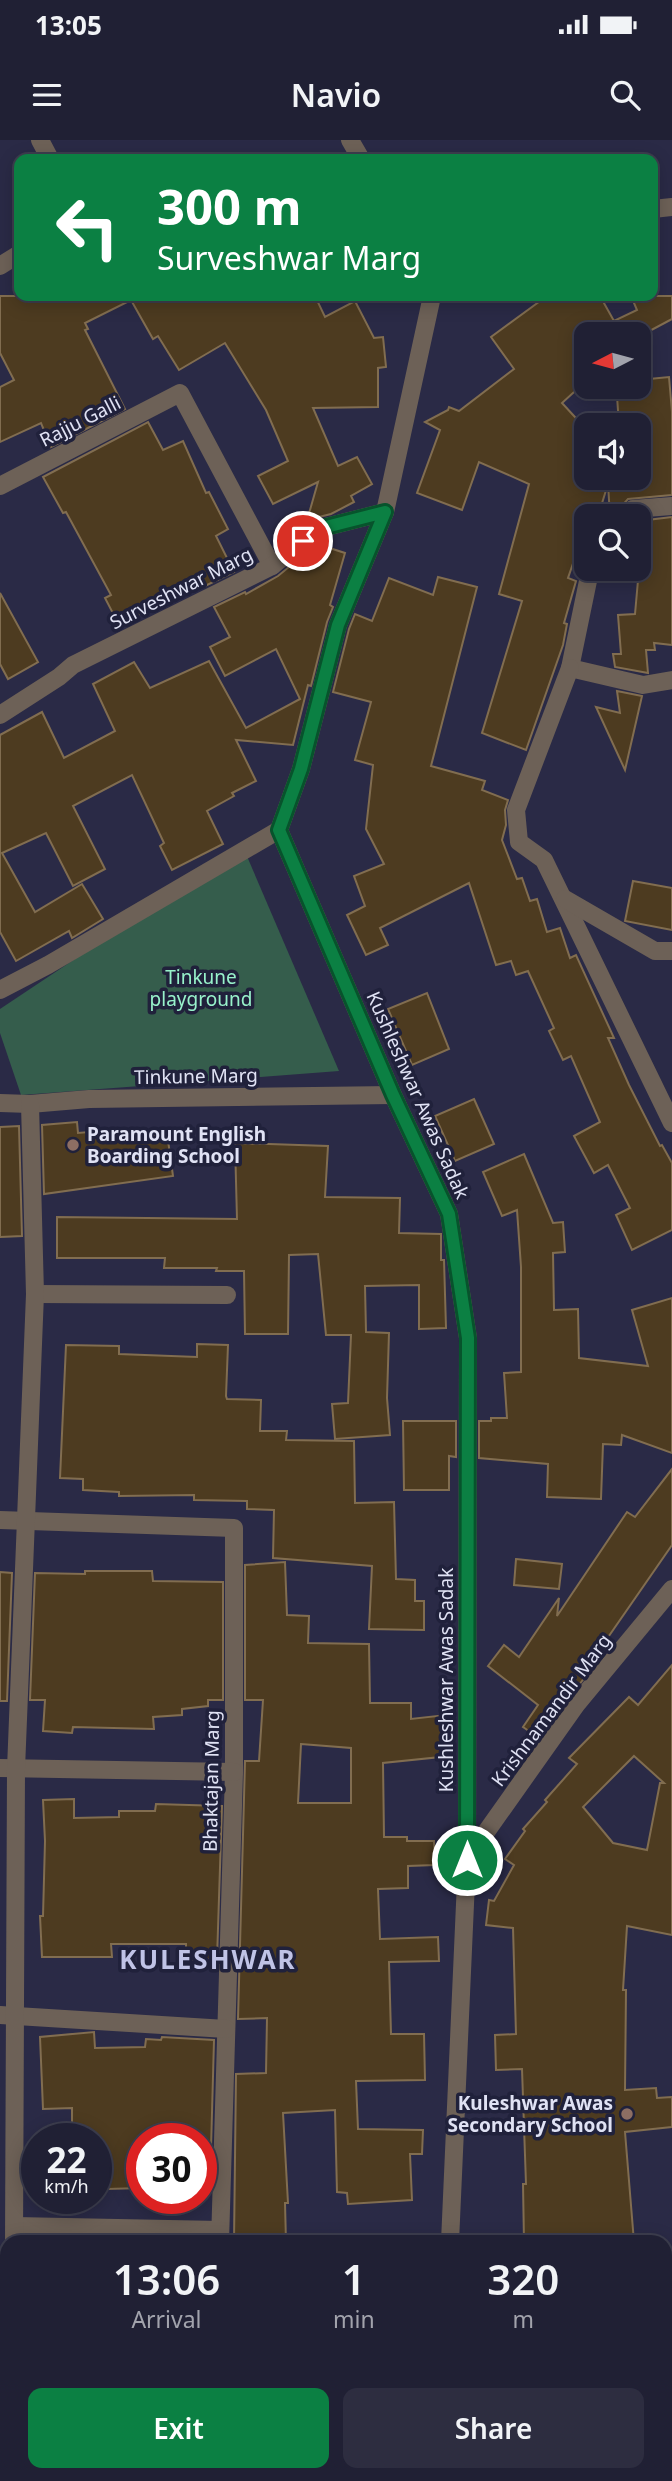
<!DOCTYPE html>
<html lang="en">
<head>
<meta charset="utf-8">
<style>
  body { margin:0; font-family:"Noto Sans",sans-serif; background:#2d2d40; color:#f1f3f6; height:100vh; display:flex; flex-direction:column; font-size:26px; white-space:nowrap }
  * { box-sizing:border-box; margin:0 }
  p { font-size:23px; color:#a2a3ac }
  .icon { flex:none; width:38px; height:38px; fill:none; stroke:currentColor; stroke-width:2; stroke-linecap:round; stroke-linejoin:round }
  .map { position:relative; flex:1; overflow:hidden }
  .side { position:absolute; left:0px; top:2095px; width:672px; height:247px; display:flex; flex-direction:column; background:#202034; border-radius:21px 21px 0 0; box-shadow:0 4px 18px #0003,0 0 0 2px #3d3e4f }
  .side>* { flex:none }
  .guide { position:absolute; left:14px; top:14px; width:644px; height:147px; border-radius:14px; box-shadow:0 4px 18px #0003,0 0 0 2px #3d3e4f; background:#0b8043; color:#fff; overflow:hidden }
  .needle { width:46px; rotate:264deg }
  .controls { position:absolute; left:574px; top:182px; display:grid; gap:14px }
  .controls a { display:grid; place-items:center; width:77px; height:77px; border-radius:14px; background:#202034; box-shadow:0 4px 18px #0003,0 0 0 2px #3d3e4f; font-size:35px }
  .speed { position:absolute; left:21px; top:1983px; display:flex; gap:14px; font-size:35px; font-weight:700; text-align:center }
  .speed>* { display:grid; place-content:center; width:91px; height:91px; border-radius:50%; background:#202034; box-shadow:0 4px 18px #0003,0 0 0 2px #3d3e4f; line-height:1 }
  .speed small { font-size:18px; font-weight:400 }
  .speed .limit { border:10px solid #d22; background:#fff; color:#111 }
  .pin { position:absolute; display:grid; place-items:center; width:60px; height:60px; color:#fff; margin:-30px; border:4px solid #fff; border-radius:50%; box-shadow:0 2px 7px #0007 }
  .me { position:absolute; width:77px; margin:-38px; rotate:0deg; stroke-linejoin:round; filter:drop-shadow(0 0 5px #0008) }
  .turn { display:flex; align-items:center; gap:24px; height:147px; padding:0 28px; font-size:32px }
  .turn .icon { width:91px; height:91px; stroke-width:2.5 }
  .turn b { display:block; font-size:49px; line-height:60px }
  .eta { display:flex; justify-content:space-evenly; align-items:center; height:119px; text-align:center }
  .eta b { font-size:42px; font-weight:600; line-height:49px }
  .cta { display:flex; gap:14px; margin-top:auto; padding:14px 28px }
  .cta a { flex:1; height:80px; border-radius:14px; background:#0b8043; color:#fff; font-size:28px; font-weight:600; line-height:80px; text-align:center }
  .cta a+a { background:#2d2d40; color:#f1f3f6 }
  .status { display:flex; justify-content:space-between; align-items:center; height:49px; padding:0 35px; background:#202034; direction:ltr }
  .status svg { height:19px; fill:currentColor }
  header { display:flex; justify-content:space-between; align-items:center; height:91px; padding:0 28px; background:#202034; font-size:32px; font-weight:600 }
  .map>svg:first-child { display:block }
  .green { fill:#355d4c }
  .building { fill:#4d3b20; stroke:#816d50; stroke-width:2; fill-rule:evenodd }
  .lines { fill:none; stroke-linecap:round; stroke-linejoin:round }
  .minor { stroke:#6d6157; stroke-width:18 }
  .route-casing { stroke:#07532c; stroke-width:18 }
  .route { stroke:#0b8043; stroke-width:12 }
  .education-dot { fill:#8d6e63; stroke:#20213b; stroke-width:2.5 }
  .labels { text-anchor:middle; stroke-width:7; stroke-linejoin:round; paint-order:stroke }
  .street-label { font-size:19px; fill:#e0e2f4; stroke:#20213b }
  .park-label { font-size:19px; fill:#98f2cb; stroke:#20213b }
  .poi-label { font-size:19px; font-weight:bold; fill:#e0e2f4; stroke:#20213b; text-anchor:start }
  .district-label { font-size:26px; font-weight:bold; letter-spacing:2px; fill:#c0c3e6; stroke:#20213b }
</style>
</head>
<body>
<div class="status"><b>13:05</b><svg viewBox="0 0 49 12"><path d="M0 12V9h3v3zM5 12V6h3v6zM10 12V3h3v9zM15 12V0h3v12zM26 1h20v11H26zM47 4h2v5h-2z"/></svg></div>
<header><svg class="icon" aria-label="menu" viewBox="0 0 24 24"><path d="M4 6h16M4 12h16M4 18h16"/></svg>Navio<svg class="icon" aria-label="search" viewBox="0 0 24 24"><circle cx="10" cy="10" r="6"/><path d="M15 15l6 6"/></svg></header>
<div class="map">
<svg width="672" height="2341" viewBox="0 0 672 2341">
  <rect width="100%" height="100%" fill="#2a2a46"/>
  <!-- green -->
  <path class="green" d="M243 707 339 931 21 955 0 893V869Z"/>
  <!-- building -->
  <g class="building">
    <path d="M0 156H315L325 177 355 161 374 198 383 197 386 227 378 228V267L313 268 338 326 357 317 372 344 351 356 354 362 331 374 315 378 306 384 318 342 273 364 258 336 288 321 266 270 225 203 179 230 158 196 153 199 131 160 85 183 88 189 85 190 125 269 51 307 41 283 0 302V247L14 240 0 213Z"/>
    <path d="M547 156H600L614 181 637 170 631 156H672V179L644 194H586V241L562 263 586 289V338H639V285H619L617 256 639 255V240L669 237 672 272V355L628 359 619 369 617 376H610L608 344 598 376H586V386L568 438 576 441 564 483 567 484 563 505 526 610 482 593 522 461 499 454 529 344 479 322 462 370 417 353 440 290 425 282 448 270 449 267 459 271 514 229 491 197Z"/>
    <path d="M148 282 163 310 183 301 206 353 209 352 228 389 216 396 234 432 203 447 201 444 186 452 185 450 119 485 105 458 111 455 66 372 63 373 43 337Z"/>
    <path d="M672 377V505L654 503 655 510H646L648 533 615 527 613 514H621L618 475 635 474 639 429V381Z"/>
    <path d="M317 404 345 413 330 465 333 467 327 482 311 546 308 545 293 605 236 600 256 641 232 653 234 656 207 671 223 704 172 730 160 706 164 703 132 635 73 666 105 729 73 746 46 693 2 713 35 772 82 744 103 779 72 798 69 791 16 821 0 792V595L42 572 64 618 115 591 93 544 134 522 150 548 209 521 246 588 300 559 276 509 225 536 210 507 230 497 214 467 245 452 246 454 278 436Z"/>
    <path d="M438 437 477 447 431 626 485 641 482 650 508 660 505 670 506 685 502 700 517 739 522 738 530 761 537 759 547 792 560 788 570 818 576 815 614 898H608L629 945 660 1006 662 1005 672 1023V1090L632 1110 616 1075 630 1068 608 1025 594 1033 574 996 600 982 571 916 563 920 549 891 554 888 528 831 516 835 511 821 496 825 469 743 380 788 388 805 366 815 347 775 365 766 354 736 384 724 366 689 373 625 355 620 371 562 333 552 349 489 355 474 372 481 389 438 433 455Z"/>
    <path d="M0 453 38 522 8 539 0 524Z"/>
    <path d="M617 551 642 556 625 630 596 567 620 573Z"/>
    <path d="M633 741 672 748V790L625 781Z"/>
    <path d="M427 853 449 909 412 925 388 869Z"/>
    <path d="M474 959 494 1004 455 1021 435 976Z"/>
    <path d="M77 982 78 993 101 991 102 1002 167 993 173 1036 44 1054 42 985Z"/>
    <path d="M19 986 22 1096 0 1097V987Z"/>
    <path d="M235 1003 328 1006 325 1057 400 1058 399 1093 441 1094V1120H444L446 1188 419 1189V1145L365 1146 366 1192 389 1193 387 1258 390 1295 335 1299 332 1264 348 1263 351 1195H326L318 1114 289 1115 288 1194H245L244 1131H216L217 1128H164L165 1118H57V1077L237 1079Z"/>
    <path d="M524 1014 553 1083 563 1082 565 1112 553 1113 554 1170 578 1169 579 1218 648 1226 632 1170 672 1158V1313L622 1295 621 1305 603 1304 601 1359 547 1357 548 1324 479 1318V1281H491V1278H507L504 1233 521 1232V1127L517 1070 502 1076 483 1032Z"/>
    <path d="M197 1204 228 1205 226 1256 227 1259 261 1260 260 1291H287L286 1300 354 1301 355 1363 394 1362 396 1439 415 1440V1461H424V1490L369 1489 372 1426 273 1418 274 1370 247 1369V1361L194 1360V1355L119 1356V1352L83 1350V1339L60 1338 66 1205 119 1206V1214L197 1217Z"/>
    <path d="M403 1281H456V1317L449 1316V1350H404Z"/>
    <path d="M672 1329V1405L602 1506 605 1508 588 1533 539 1598 523 1587 538 1565 488 1526 504 1505 519 1517 559 1458 557 1476 627 1372 635 1377Z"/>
    <path d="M516 1419 562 1424 559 1449 514 1445Z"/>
    <path d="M285 1422 287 1475 309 1476 308 1503 369 1504 370 1563H411V1579L446 1575 450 1616 383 1623 384 1697H407V1701H434L435 1725 408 1726V1748L378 1749 380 1799 438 1797 439 1821 389 1822 391 1894H424L425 1940 356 1941 358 1989 423 1990 422 2014H410L412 2060 348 2064 347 2053 337 2052 335 1970 283 1973 288 2063H285L286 2102H234L236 1934 266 1933 267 1878 238 1879 245 1621H259L263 1560H245V1425ZM301 1604 351 1608V1663H298Z"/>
    <path d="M85 1431H152L153 1441 223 1442V1560H208V1566L182 1569V1575L153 1577 154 1589 73 1587 72 1593 43 1591 45 1560H30L35 1433 85 1434Z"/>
    <path d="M0 1432 12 1433 7 1561H0Z"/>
    <path d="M672 1525V1795L627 1786 623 1850H626L625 1950 656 1948 657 1958 672 1957V1987L625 1992 634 2102H524L523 2044H526L522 1929 496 1930 495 1895 516 1894 513 1788 486 1785 489 1760 494 1761 514 1725 505 1719 525 1691 523 1689 547 1662 545 1660 577 1624 569 1618 629 1557 638 1565ZM634 1616 664 1643H660L647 1710 613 1703 583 1667Z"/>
    <path d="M74 1659V1678L119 1677V1671H155L156 1664 222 1666 217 1819 186 1820V1804H111L112 1817H42L40 1776H43L45 1701 43 1660Z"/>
    <path d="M94 1892 95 1908 145 1907 146 1899 161 1900 162 1897 214 1900 210 2045H201V1998H141L142 2048 107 2049V2046H96V1998H72V1968L43 1969 40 1897Z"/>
  </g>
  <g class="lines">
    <!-- minor -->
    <g class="minor">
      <path d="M40 0 50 19"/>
      <path d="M350 0 361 19"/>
      <path d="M653 69 672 67"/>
      <path d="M0 126 19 114"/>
      <path d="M432 156 385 372 338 485 301 629 279 690 393 955 449 1074 468 1198 467 1719 450 2102"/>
      <path d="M0 346 180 253 272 426"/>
      <path d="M628 376 633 369 672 366"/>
      <path d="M593 429 589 436 570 528 643 545 672 540"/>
      <path d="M570 528 516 670 519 702 544 720 672 983"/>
      <path d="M0 575 59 537 73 525 272 426 318 389 385 372"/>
      <path d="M565 759 655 811H672"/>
      <path d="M0 850 48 825 279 690"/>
      <path d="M0 963 30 964 89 959 393 955"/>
      <path d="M35 1154 227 1155"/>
      <path d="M0 1380 234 1388V1632L220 2102"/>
      <path d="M0 1628 234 1632"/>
      <path d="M467 1719 576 1565 672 1449"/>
      <path d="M0 1875 226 1889"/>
      <path d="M15 2086 220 2090"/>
      <path d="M14 2102 16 1629 35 1154 30 964"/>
      <path d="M0 2133 7 2134"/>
      <path d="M227 2334V2341"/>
      <path d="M449 2334V2341"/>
    </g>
  </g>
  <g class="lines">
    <!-- route casing -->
    <g class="route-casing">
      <path id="route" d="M303 401 318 389 385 372 338 485 301 629 279 690 393 955 449 1074 468 1198 467 1720"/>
    </g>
    <!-- route -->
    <use href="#route" class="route"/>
  </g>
  <!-- markers -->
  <g class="education-dot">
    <circle cx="73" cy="1005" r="7"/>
    <circle cx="627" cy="1974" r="7"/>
  </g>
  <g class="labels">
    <!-- street labels -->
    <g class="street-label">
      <text transform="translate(80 281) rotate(-27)" y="7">Rajju Galli</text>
      <text transform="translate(181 448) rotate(-27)" y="7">Surveshwar Marg</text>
      <text transform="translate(196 936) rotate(-1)" y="7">Tinkune Marg</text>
      <text transform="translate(418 955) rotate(66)" y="7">Kushleshwar Awas Sadak</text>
      <text transform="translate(446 1540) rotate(-90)" y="7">Kushleshwar Awas Sadak</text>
      <text transform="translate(551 1570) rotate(-53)" y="7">Krishnamandir Marg</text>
      <text transform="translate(211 1641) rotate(-89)" y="7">Bhaktajan Marg</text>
    </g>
    <!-- park labels -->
    <g class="park-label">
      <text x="201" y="844">Tinkune<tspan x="201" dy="22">playground</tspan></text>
    </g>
    <!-- poi labels -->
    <g class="poi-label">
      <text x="87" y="1001">Paramount English<tspan x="87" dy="22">Boarding School</tspan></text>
      <text x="613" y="1970" text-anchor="end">Kuleshwar Awas<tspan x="613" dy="22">Secondary School</tspan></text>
    </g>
    <!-- district labels -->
    <g class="district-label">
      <text x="208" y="1829">KULESHWAR</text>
    </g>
  </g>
</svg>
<div class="controls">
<a><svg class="needle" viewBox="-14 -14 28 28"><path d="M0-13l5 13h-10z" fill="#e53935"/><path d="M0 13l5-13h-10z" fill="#a2a3ac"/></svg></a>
<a><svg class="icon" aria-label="sound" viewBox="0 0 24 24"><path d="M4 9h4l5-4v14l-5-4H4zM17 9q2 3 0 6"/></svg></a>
<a><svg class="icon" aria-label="search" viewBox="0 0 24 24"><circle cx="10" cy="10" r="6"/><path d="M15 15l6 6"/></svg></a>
</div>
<div class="speed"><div>22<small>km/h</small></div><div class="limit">30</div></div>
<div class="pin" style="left:303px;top:401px;background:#d93025"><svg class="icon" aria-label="arrive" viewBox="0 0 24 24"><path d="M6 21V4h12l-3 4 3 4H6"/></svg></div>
<svg class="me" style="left:467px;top:1720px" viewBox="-20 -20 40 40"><circle r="17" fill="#0b8043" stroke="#fff" stroke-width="3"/><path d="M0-11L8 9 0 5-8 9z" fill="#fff"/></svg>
<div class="guide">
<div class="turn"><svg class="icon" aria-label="left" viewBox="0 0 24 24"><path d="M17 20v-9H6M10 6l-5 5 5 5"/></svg><div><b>300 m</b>Surveshwar Marg</div></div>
</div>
<section class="side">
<div class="eta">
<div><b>13:06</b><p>Arrival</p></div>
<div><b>1</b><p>min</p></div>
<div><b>320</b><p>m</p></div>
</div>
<div class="cta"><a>Exit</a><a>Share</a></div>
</section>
</div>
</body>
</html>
